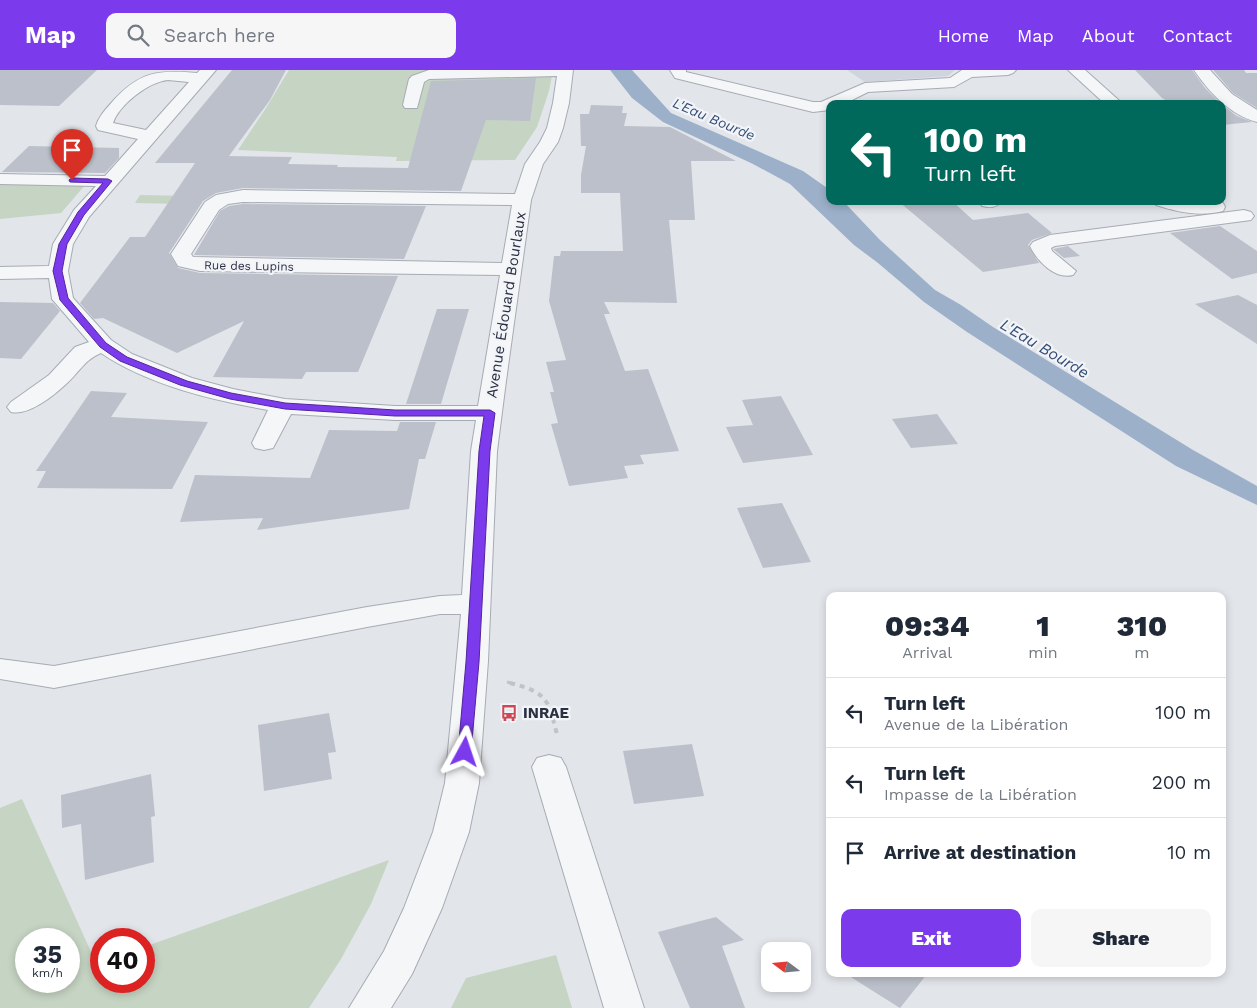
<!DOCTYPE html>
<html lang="en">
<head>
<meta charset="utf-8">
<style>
  body { margin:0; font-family:"Work Sans",sans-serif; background:#f6f6f7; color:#1f2937; height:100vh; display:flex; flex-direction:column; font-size:19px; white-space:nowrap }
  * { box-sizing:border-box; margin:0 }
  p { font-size:16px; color:#747a83 }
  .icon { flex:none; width:28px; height:28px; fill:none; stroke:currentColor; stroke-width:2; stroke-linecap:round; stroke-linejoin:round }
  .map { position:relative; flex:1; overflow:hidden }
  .drawer { position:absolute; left:826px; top:522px; width:400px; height:385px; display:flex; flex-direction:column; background:#fff; border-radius:10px; box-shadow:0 2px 8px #0003 }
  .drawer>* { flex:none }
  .hud { position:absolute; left:826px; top:30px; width:400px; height:105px; border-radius:10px; box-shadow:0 2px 8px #0003; background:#00695c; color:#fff; overflow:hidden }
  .needle { width:32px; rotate:286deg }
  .fabs { position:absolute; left:761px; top:872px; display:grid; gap:10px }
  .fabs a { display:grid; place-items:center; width:50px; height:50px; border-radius:10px; background:#fff; box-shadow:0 2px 8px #0003; font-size:25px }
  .speed { position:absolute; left:15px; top:858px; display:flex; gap:10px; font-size:25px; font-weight:700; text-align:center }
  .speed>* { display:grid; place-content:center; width:65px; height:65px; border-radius:50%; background:#fff; box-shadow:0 2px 8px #0003; line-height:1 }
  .speed small { font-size:12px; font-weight:400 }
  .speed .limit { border:8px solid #d22; background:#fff; color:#111 }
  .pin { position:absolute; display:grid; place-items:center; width:42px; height:42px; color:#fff; margin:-51px -21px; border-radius:50% 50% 50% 0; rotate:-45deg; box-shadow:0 0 5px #0007 }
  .pin .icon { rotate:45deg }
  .me { position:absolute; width:55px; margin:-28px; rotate:5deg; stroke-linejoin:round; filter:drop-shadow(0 0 4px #0008) }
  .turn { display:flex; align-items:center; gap:18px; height:105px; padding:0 15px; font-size:22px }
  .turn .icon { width:65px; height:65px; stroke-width:2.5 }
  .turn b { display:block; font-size:35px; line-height:42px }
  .eta { display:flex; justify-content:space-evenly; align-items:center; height:85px; text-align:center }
  .eta b { font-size:30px; font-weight:800; line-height:35px }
  .button { display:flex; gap:10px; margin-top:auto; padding:10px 15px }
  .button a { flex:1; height:58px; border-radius:10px; background:#7c3aed; color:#fff; font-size:20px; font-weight:800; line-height:58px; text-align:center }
  .button a+a { background:#f6f6f7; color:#1f2937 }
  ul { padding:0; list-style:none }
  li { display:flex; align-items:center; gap:15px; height:70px; padding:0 15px; border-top:1px solid #e0e1e3 }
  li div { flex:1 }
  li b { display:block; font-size:19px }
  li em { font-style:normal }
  header { display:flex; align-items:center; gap:30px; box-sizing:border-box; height:70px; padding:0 25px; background:#7c3aed; color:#fff }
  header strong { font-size:24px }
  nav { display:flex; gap:28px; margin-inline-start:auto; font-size:18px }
  .search { width:350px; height:45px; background:#f6f6f7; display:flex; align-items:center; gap:12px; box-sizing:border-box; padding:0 18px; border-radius:10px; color:#747a83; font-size:19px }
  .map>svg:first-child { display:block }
  .built { fill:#d0d4dc }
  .green { fill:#c6d4c3; fill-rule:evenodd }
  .water { fill:#9db0ca }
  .building { fill:#bcc0ca }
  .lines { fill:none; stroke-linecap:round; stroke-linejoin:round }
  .minor-casing { stroke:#a7abb4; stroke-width:2 }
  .path-far1 { stroke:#c0c3c9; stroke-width:3; stroke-dasharray:4 4; stroke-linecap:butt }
  .path { stroke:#c0c3c9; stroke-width:4; stroke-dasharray:5 5; stroke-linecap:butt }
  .minor { fill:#f5f6f8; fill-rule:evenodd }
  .route { fill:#7c3aed; stroke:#51269a }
  .labels { text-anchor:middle; stroke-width:4.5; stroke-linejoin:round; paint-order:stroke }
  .far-street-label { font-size:12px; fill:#2a3142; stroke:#f2f4f8 }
  .far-water-label { font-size:14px; font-style:italic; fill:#344e76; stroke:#f2f4f8 }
  .street-label { font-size:15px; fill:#2a3142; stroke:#f2f4f8 }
  .poi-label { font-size:15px; font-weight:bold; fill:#2a3142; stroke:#f2f4f8; text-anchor:start }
  .water-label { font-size:16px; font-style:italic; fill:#344e76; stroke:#f2f4f8 }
</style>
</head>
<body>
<header>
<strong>Map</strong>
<div class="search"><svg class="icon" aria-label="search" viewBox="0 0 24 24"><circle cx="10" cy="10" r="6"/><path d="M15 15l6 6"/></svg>Search here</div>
<nav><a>Home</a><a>Map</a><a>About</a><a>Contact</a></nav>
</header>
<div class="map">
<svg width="1257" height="938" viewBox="0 0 1257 938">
  <rect width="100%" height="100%" fill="#e2e5ea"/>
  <!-- built -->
  <path class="built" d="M847 0H955L948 6 865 12Z"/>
  <!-- green -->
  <g class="green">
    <path d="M289 0H553L549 21 537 57 515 90 396 91 397 87 238 80 266 38Z"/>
    <path d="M0 114H86L61 143 0 149Z"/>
    <path d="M140 125 189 126 183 134 135 133Z"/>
    <path d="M22 729 96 893 101 892V911H144V877L389 790 371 834 341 889 309 938H0V738ZM26 869H69V911H26Z"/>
    <path d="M556 885 572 938H451L466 908Z"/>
  </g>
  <!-- water -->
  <path class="water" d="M610 0H632L671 43 803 101 830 120V131H843L880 170 935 220 961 235 993 257 1193 380 1257 416V435L1176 396 967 262 924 232 878 193 854 175 790 114 753 94 663 52 632 28Z"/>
  <!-- building -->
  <g class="building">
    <path d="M0 0H97L59 36 0 35Z"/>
    <path d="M232 0H286L270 30 229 86 292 87 288 94 338 95 337 97 408 98 431 11 536 8 530 51 486 50 461 121 243 118 216 123 203 131 169 183 178 198 200 203 398 206 358 302H306L302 309 213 307 244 251 177 283 103 248 94 249 80 233 130 167H145L195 93H155Z"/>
    <path d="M1135 0H1192L1205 18 1221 34H1172L1162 28Z"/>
    <path d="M1213 0H1244L1246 3H1257V38L1233 23Z"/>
    <path d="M591 35 623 36 622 43H627L624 56 670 57 736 91H691L695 150H669L677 233 604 232 610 244H604L625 301 648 299 679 381 640 385 644 394 624 396 628 408 569 416 551 354 558 353 550 322H554L546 292 566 290 549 231 554 186H560L561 181H623L620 123H581V105L586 76H581L580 44H589Z"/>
    <path d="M1222 35 1237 46 1252 52 1222 55Z"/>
    <path d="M29 76 119 78V88L105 103 2 102Z"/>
    <path d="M898 131H952L973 150 1028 143 1052 163 1032 170 1028 175 1039 193 983 202Z"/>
    <path d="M243 134 426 136 404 189 194 185 220 141 229 136Z"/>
    <path d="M1220 156 1257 181V203L1232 209 1170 163Z"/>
    <path d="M1068 176 1080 186 1064 188 1053 179Z"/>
    <path d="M1238 225 1257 235V274L1195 234Z"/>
    <path d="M0 232 53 233 60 241 21 289 0 288Z"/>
    <path d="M437 239H469L441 334H406Z"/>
    <path d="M91 321 127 323 111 347 208 352 172 419 37 418 46 401H36Z"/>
    <path d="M781 326 813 385 743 393 726 357 753 355 742 330Z"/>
    <path d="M937 344 958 374 911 378 892 349Z"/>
    <path d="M400 352H436L425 389H419L409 439 257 460 263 448 180 452 195 405 310 408 329 360 397 361Z"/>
    <path d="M782 433 811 492 763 498 737 438Z"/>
    <path d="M329 643 336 682 328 683 332 709 264 721 258 655Z"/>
    <path d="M692 674 704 726 634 734 623 681Z"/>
    <path d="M151 704 155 746 151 747 154 792 85 810 81 754 62 758 61 725Z"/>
    <path d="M716 847 744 870 722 876 745 938H690L658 862Z"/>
    <path d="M846 904H927L900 938Z"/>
  </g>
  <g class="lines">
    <!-- minor casing -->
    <g class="minor-casing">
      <g id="minor">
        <path d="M200 0H216L89 147 73 174 68 201 73 228 111 270 132 284 192 308 233 319 285 329 395 336H478L500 205 200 201 178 196 171 184 205 132 216 125 243 120 515 124 525 94 540 72 547 58 553 33 557 6 429 9 424 12 417 38H405L403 35 409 9 412 6 429 0H573L569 33 563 58 558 72 543 94 531 130 506 311 497 381 488 591 479 713 469 762 442 838 412 904 391 938H349L384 881 404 838 433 762 445 713 461 544H440L367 557 54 618 0 609V589L54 596 367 537 440 526 462 525 471 381 476 350H395L291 344 273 378 264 380 255 378 252 373 268 340C212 330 148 315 101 283 85 289 78 304 65 315 52 327 28 346 11 342L7 337 11 332 49 305 75 277 89 272 52 229 49 208 0 209V197L49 196 53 174 74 140 96 116 0 114V104L105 106 138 69 98 60 96 56C99 46 106 39 113 31 140 1 159 0 197 3ZM168 10 189 12 146 60 113 53C119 35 148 12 168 10ZM243 132 512 135 502 193 193 187 191 184 219 140 228 134Z"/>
        <path d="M670 0H686V2L813 32H821L865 13 950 8 962 0H1016L1013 3 1008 5 972 7 954 17 868 22 844 34H830V40L813 42 675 8Z"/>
        <path d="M1068 0H1085L1123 34H1105Z"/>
        <path d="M1194 0H1210L1232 24 1257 40V52C1230 45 1209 22 1194 0Z"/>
        <path d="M1001 131C997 138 990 138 982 136L980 132Z"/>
        <path d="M1154 131H1216L1223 133 1225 137 1223 141C1199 147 1178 142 1156 135Z"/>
        <path d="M1244 140 1251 142 1254 146 1251 150 1055 176 1051 178 1052 181 1076 201 1073 205C1055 210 1037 191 1030 176L1033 172 1050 165Z"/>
        <path d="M549 685 561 688 566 697 644 938H604L532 697 537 688Z"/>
      </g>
    </g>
    <!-- path-far1 -->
    <path class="path-far1" d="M507 612 515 614"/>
    <!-- path -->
    <path class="path" d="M510 613C550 623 548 631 558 668"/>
    <!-- minor -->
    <use href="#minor" class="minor"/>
  </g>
  <!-- route -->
  <path class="route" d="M72 108 108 109 112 111 84 145 67 174 62 201 68 228 106 273 127 287 187 311 231 323 285 333 395 340H490L495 343 490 381 479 592 471 682 469 686H460L458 682 466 592 479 381 484 346H395L285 339 230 329 180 315 120 291 100 277 60 230 53 201 59 174 78 142 103 113 70 112 69 110Z"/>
  <!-- icons -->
  <defs>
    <g id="bus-bare" transform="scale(1.35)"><path d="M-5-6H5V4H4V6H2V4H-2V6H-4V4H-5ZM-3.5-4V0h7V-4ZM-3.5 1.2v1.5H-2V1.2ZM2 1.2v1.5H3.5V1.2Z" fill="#ce4854" stroke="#f2f4f8" stroke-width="2.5" paint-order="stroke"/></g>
  </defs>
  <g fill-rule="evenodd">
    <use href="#bus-bare" x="509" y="643"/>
  </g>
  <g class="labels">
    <!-- far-street labels -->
    <g class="far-street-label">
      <text transform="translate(249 196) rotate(1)" y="4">Rue des Lupins</text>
    </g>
    <!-- far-water labels -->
    <g class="far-water-label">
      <text transform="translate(714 49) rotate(23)" y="5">L'Eau Bourde</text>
    </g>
    <!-- street labels -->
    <g class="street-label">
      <text transform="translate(506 235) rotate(-81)" y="5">Avenue Édouard Bourlaux</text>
    </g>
    <!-- poi labels -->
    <g class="poi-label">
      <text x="523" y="648">INRAE</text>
    </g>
    <!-- water labels -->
    <g class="water-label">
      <text transform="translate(1045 278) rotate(31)" y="6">L'Eau Bourde</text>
    </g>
  </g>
</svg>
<div class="fabs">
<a><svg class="needle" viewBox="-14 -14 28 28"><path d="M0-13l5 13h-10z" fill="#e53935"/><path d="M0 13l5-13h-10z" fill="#747a83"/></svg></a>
</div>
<div class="speed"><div>35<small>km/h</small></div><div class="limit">40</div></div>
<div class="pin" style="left:72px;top:110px;background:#d93025"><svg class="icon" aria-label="arrive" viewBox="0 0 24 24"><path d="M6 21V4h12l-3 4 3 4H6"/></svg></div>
<svg class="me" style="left:465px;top:682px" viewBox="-20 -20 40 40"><path d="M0-17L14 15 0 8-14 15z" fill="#7c3aed" stroke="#fff" stroke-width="4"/></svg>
<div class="hud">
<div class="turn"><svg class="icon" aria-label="left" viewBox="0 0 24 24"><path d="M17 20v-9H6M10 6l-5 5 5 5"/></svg><div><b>100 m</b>Turn left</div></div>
</div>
<section class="drawer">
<div class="eta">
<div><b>09:34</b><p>Arrival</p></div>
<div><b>1</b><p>min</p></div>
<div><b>310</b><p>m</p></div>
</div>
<ul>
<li><svg class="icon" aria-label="left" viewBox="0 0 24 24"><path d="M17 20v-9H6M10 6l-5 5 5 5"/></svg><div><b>Turn left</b><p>Avenue de la Libération</p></div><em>100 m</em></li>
<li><svg class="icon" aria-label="left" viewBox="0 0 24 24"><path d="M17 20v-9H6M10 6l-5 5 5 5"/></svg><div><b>Turn left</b><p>Impasse de la Libération</p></div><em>200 m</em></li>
<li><svg class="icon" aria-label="arrive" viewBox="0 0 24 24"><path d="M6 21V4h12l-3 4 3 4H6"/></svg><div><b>Arrive at destination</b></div><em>10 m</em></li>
</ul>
<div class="button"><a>Exit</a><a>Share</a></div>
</section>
</div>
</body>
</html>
